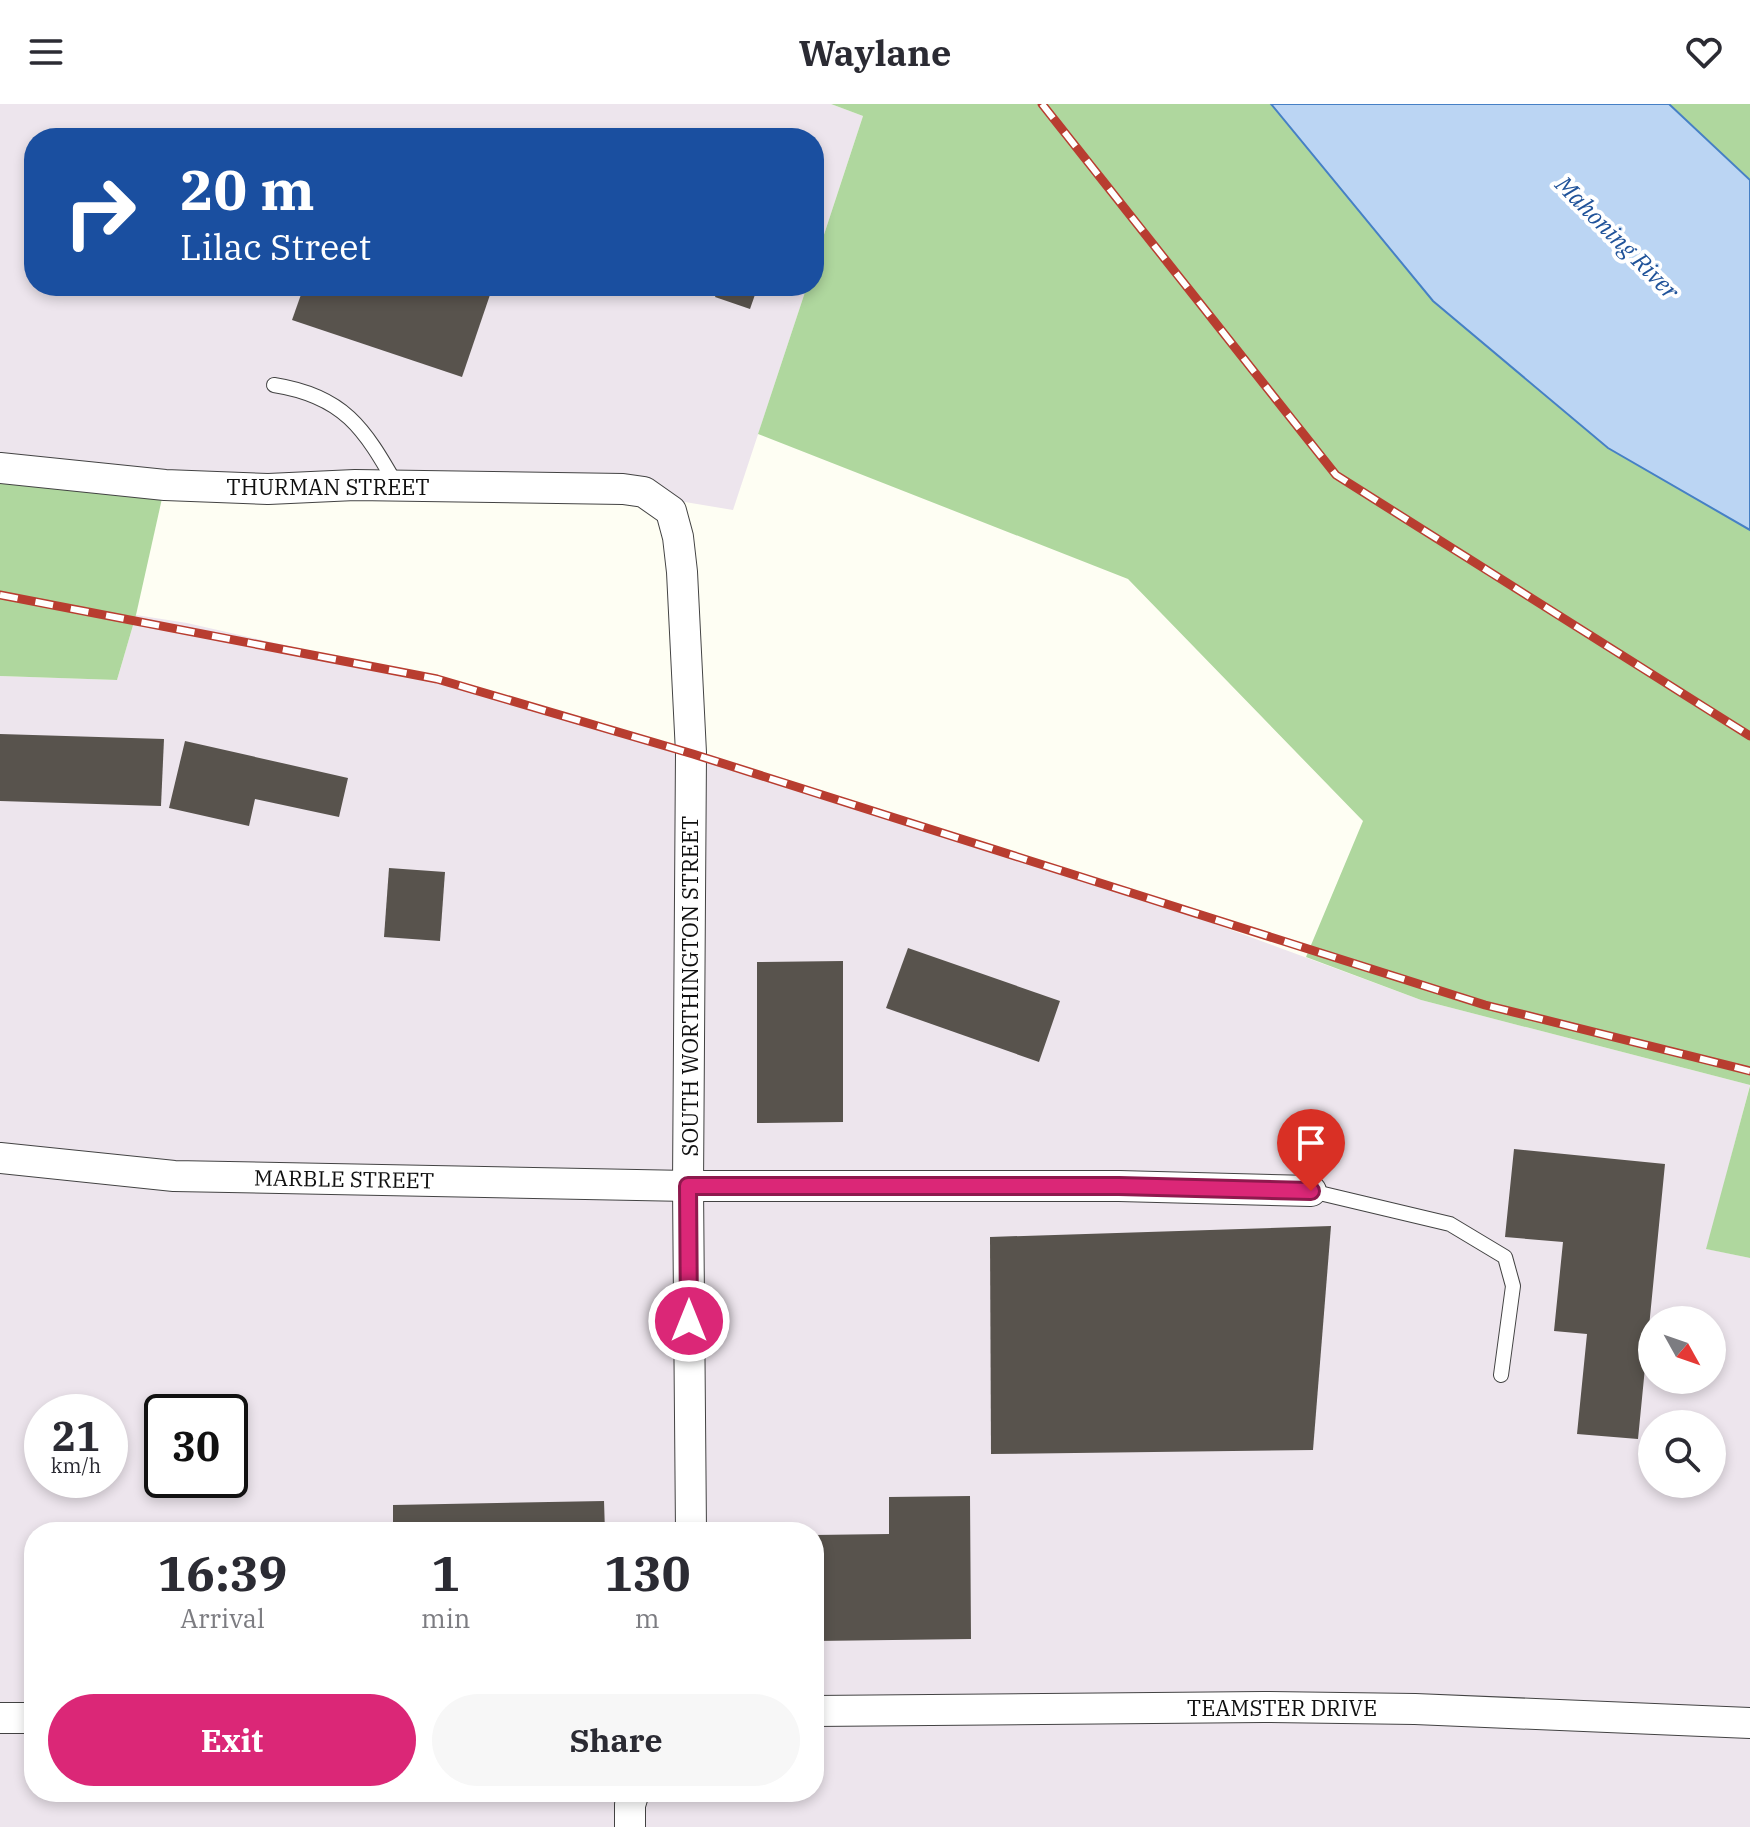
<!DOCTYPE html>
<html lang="en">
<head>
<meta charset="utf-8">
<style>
  body { margin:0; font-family:"IBM Plex Serif",serif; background:#f7f7f7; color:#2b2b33; height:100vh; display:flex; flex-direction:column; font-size:30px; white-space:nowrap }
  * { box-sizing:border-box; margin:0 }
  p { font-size:26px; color:#7c7c81 }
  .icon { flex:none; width:44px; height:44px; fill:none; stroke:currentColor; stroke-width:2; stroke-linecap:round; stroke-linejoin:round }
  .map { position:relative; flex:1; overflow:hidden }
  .sheet { position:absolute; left:24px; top:1418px; width:800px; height:280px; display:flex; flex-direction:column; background:#fff; border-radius:32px; box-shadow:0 4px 12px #0003 }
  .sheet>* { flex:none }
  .guide { position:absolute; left:24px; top:24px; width:800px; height:168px; border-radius:32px; box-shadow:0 4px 12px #0003; background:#1a4fa0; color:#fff; overflow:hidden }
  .needle { width:52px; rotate:130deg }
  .buttons { position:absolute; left:1638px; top:1202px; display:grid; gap:16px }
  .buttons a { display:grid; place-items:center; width:88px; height:88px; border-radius:50%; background:#fff; box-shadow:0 4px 12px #0003; font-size:40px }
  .speed { position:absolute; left:24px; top:1290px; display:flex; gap:16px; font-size:40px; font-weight:700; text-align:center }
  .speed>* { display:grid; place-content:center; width:104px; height:104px; border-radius:50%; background:#fff; box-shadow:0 4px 12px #0003; line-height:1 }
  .speed small { font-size:20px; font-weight:400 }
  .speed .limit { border:4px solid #111; border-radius:12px; background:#fff; color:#111 }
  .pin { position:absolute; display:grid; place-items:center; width:68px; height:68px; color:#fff; margin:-82px -34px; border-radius:50% 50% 50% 0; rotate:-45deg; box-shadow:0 0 8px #0007 }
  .pin .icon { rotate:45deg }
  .me { position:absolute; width:88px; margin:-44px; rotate:0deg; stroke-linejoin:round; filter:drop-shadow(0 0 6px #0008) }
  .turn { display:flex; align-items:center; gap:28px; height:168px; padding:0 24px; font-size:36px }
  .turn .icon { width:104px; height:104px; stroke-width:2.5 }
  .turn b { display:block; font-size:56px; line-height:68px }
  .eta { display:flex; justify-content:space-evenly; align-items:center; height:136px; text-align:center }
  .eta b { font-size:48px; font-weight:700; line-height:56px }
  .cta { display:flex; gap:16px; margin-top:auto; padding:16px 24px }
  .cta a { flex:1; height:92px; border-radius:48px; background:#db2777; color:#fff; font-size:32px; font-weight:700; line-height:92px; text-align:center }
  .cta a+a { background:#f7f7f7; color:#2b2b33 }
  header { display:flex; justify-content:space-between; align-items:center; height:104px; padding:0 24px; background:#fff; font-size:36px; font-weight:700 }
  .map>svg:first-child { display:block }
  .industrial { fill:#ede5ed; fill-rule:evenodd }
  .forest { fill:#afd79e }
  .water { fill:#bbd5f3; stroke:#4680c5; stroke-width:2 }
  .building { fill:#58534d }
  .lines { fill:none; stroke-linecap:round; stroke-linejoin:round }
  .service-casing { stroke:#434343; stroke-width:16 }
  .minor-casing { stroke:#434343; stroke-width:32 }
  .service { stroke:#fff; stroke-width:14 }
  .minor { stroke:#fff; stroke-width:30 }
  .rail-casing { stroke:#b83d30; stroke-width:9 }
  .rail { stroke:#fff; stroke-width:6; stroke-dasharray:18; stroke-linecap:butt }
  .route-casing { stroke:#8e194d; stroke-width:20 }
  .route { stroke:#db2777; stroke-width:14 }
  .labels { text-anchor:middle; stroke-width:8; stroke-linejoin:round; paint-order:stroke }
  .street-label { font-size:22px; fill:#101010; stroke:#fff }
  .water-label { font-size:24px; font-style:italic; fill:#20539a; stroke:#fff }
</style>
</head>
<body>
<header><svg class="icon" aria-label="menu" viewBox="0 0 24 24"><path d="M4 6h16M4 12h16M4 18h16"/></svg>Waylane<svg class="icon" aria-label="heart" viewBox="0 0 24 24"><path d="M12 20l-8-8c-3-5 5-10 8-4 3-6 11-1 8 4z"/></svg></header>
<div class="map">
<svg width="1750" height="1723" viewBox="0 0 1750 1723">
  <rect width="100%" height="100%" fill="#fefef3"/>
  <!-- industrial -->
  <g class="industrial">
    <path d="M0 0H831L863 12 814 161V34H34V182H807L733 406 655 393 0 364Z"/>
    <path d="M136 511 187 519 411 570 691 645 1085 772 1421 896 1750 981 1707 1145 1750 1154V1723H0V572L117 576ZM1652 1216H1712V1276H1652ZM42 1308H110V1376H42ZM162 1308H230V1376H162ZM1652 1320H1712V1380H1652ZM34 1428H814V1688H34Z"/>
  </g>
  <!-- forest -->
  <g class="forest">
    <path d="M831 0H1271L1433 197 1750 406V981L1421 896 1306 853 1363 717 1128 475 758 330 807 182H814V161L863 12Z"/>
    <path d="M1669 0H1750V76Z"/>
    <path d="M0 364 165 381 136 511 117 576 0 572Z"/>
    <path d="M1750 982V1154L1706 1145Z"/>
  </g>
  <!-- water -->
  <path class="water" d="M1271 0H1669L1750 76V426L1608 344 1433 197Z"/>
  <!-- building -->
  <g class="building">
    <path d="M304 182H493L462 273 292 216Z"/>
    <path d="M719 182H758L750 205 715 193Z"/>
    <path d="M0 630 164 635 161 702 0 697Z"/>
    <path d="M185 637 348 674 339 713 255 695 249 722 169 704Z"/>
    <path d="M389 764 445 768 440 837 384 833Z"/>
    <path d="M908 844 1060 897 1039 958 886 904Z"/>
    <path d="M843 857V1018L757 1019V858Z"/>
    <path d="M1514 1045 1665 1060 1638 1335 1577 1330 1587 1230 1554 1227 1563 1138 1505 1133Z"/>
    <path d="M1331 1122 1313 1346 991 1350 990 1133Z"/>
    <path d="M970 1392 971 1535 814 1537V1431L889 1430V1393Z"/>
    <path d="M604 1397 605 1428H393V1401Z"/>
    <path d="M287 1422V1428H96V1425Z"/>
  </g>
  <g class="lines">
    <!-- service casing -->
    <g class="service-casing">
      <g id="service">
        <path d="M274 281C344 292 364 324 397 382"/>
        <path d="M1311 1087 1450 1120 1505 1153 1513 1182 1501 1271"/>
      </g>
    </g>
    <!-- minor casing -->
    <g class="minor-casing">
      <g id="minor">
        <path d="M0 364 165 381 268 385 355 381 623 385 644 388 671 407 678 433 682 468 691 649 688 1082 691 1428"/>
        <path d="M0 1054 174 1072 688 1082H1119L1311 1087"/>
        <path d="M814 1607 1263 1603 1415 1605 1750 1619"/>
        <path d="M0 1614H34"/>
        <path d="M630 1723V1701L634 1688"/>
      </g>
    </g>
    <!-- service -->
    <use href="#service" class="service"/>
    <!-- minor -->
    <use href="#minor" class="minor"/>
    <!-- rail casing -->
    <g class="rail-casing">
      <g id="rail">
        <path d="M1042 0 1336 371 1750 632"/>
        <path d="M0 491 437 575 693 650 1485 901 1750 967"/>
      </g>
    </g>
    <!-- rail -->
    <use href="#rail" class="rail"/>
  </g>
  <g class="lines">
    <!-- route casing -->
    <g class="route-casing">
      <path id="route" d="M689 1217 688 1082H1119L1311 1087"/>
    </g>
    <!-- route -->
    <use href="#route" class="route"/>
  </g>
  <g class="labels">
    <!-- street labels -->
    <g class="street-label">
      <text x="328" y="391">THURMAN STREET</text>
      <text transform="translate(690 882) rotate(-90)" y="8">SOUTH WORTHINGTON STREET</text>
      <text transform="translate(344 1075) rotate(1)" y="8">MARBLE STREET</text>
      <text x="1282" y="1612">TEAMSTER DRIVE</text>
    </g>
    <!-- water labels -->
    <g class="water-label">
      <text transform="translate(1617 134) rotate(45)" y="8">Mahoning River</text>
    </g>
  </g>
</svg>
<div class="buttons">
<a><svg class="needle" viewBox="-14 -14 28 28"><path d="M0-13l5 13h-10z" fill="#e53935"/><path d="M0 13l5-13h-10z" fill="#7c7c81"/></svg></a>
<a><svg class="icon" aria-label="search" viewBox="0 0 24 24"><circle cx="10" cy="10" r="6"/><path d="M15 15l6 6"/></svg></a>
</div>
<div class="speed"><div>21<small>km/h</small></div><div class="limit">30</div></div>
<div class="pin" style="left:1311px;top:1087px;background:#d93025"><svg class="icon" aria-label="arrive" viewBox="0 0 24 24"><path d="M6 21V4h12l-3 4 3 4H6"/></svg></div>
<svg class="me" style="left:689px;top:1217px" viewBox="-20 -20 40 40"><circle r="17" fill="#db2777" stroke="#fff" stroke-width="3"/><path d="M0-11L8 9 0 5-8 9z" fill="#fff"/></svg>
<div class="guide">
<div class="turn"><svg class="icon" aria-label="right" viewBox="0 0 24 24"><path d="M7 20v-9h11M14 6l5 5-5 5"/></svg><div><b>20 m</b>Lilac Street</div></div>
</div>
<section class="sheet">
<div class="eta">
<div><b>16:39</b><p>Arrival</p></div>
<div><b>1</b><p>min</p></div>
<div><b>130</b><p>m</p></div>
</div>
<div class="cta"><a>Exit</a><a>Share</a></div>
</section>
</div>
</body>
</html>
